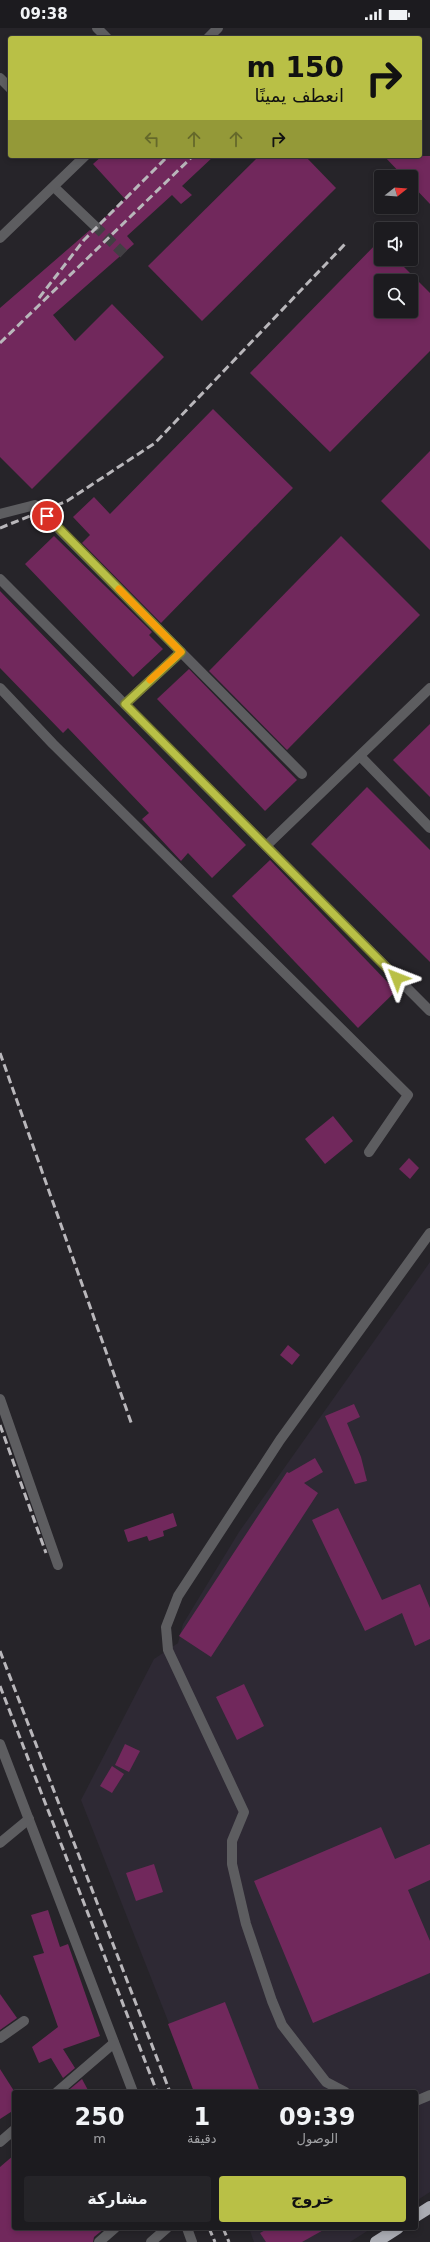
<!DOCTYPE html>
<html lang="ar">
<head>
<meta charset="utf-8">
<style>
  body { margin:0; font-family:"DejaVu Sans",Vazirmatn,sans-serif; background:#252428; color:#f1f3f6; direction:rtl; height:100vh; display:flex; flex-direction:column; font-size:15px; white-space:nowrap }
  * { box-sizing:border-box; margin:0 }
  p { font-size:13px; color:#a0a1a4 }
  .icon { flex:none; width:22px; height:22px; fill:none; stroke:currentColor; stroke-width:2; stroke-linecap:round; stroke-linejoin:round }
  .map { position:relative; flex:1; overflow:hidden; direction:ltr }
  .side { position:absolute; left:12px; top:2062px; width:406px; height:140px; display:flex; flex-direction:column; background:#1c1b1f; border-radius:4px; box-shadow:0 2px 6px #0003,0 0 0 1px #3a393d; direction:rtl }
  .side>* { flex:none }
  .banner { position:absolute; left:8px; top:8px; width:414px; height:122px; border-radius:4px; box-shadow:0 2px 6px #0003,0 0 0 1px #3a393d; direction:rtl; background:#b9c046; color:#111; overflow:hidden }
  .needle { width:26px; rotate:73deg }
  .tools { position:absolute; left:374px; top:142px; display:grid; gap:8px }
  .tools a { display:grid; place-items:center; width:44px; height:44px; border-radius:4px; background:#1c1b1f; box-shadow:0 2px 6px #0003,0 0 0 1px #3a393d; font-size:20px }
  .pin { position:absolute; display:grid; place-items:center; width:34px; height:34px; color:#fff; margin:-17px; border:2px solid #fff; border-radius:50%; box-shadow:0 1px 4px #0007 }
  .me { position:absolute; width:44px; margin:-22px; rotate:315deg; stroke-linejoin:round; filter:drop-shadow(0 0 3px #0008) }
  .turn { display:flex; align-items:center; gap:14px; height:84px; padding:0 12px; font-size:18px }
  .turn .icon { width:52px; height:52px; stroke-width:2.5 }
  .turn b { display:block; font-size:28px; line-height:34px }
  .lanes { display:flex; align-items:center; height:38px; padding:0 12px; background:#0003; justify-content:center; gap:20px; direction:ltr }
  .lanes .off { opacity:.35 }
  .eta { display:flex; justify-content:space-evenly; align-items:center; height:68px; text-align:center }
  .eta b { font-size:24px; font-weight:700; line-height:28px }
  .primary-button { display:flex; gap:8px; margin-top:auto; padding:8px 12px }
  .primary-button a { flex:1; height:46px; border-radius:4px; background:#b9c046; color:#111; font-size:16px; font-weight:700; line-height:46px; text-align:center }
  .primary-button a+a { background:#252428; color:#f1f3f6 }
  .status { display:flex; justify-content:space-between; align-items:center; height:28px; padding:0 20px; background:#1c1b1f; direction:ltr }
  .status svg { height:11px; fill:currentColor }
  .map>svg:first-child { display:block }
  .built { fill:#2e2934 }
  .building { fill:#71285c; fill-rule:evenodd }
  .lines { fill:none; stroke-linecap:round; stroke-linejoin:round }
  .minor-tunnel { stroke:#413f43; stroke-width:10; stroke-dasharray:10 5; stroke-linecap:butt }
  .minor { stroke:#5d5d60; stroke-width:10 }
  .highway { stroke:#aaacb3; stroke-width:12 }
  .rail { stroke:#b9b7bb; stroke-width:3; stroke-dasharray:8 4; stroke-linecap:butt }
  .route-casing { stroke:#787d2e; stroke-width:10 }
  .route { stroke:#b9c046; stroke-width:7 }
  .slow { stroke:#f59e0b; stroke-width:7 }
</style>
</head>
<body>
<div class="status"><b>09:38</b><svg viewBox="0 0 49 12"><path d="M0 12V9h3v3zM5 12V6h3v6zM10 12V3h3v9zM15 12V0h3v12zM26 1h20v11H26zM47 4h2v5h-2z"/></svg></div>
<div class="map">
<svg width="430" height="2214" viewBox="0 0 430 2214">
  <rect width="100%" height="100%" fill="#262429"/>
  <!-- built -->
  <g class="built">
    <path d="M430 1234V2164L416 2173V2064H196L81 1772 154 1631 178 1615 183 1596 239 1504Z"/>
    <path d="M249 2200H372L350 2214H254Z"/>
  </g>
  <!-- building -->
  <g class="building">
    <path d="M102 128H214L182 158 192 167 181 176 172 167 127 208 134 216 53 287 75 313 112 276 164 329 32 461 0 429V280L90 202 94 204 99 203 101 199 100 194 125 171 93 136Z"/>
    <path d="M259 128H305L336 160 202 293 148 238Z"/>
    <path d="M384 128H430V176L411 156V149H404Z"/>
    <path d="M381 211V231H396L430 265V323L330 424 250 345ZM381 253H411V283H381Z"/>
    <path d="M213 381 293 460 161 595 82 515 90 507 73 489 94 469 110 486Z"/>
    <path d="M430 423V522L381 473Z"/>
    <path d="M54 508 152 604 149 607 163 621 133 649 25 536Z"/>
    <path d="M341 508 420 587 287 722 209 643Z"/>
    <path d="M0 563 246 817 212 850 188 825 181 833 142 791 149 785 68 700 63 705 0 640Z"/>
    <path d="M189 641 297 752 265 783 157 671Z"/>
    <path d="M430 696V769L393 732Z"/>
    <path d="M367 759 430 822V934L311 816Z"/>
    <path d="M270 832 396 963 358 1000 232 868Z"/>
    <path d="M333 1088 353 1113 325 1136 305 1111Z"/>
    <path d="M409 1130 419 1140 410 1151 399 1141Z"/>
    <path d="M288 1317 300 1327 292 1337 280 1327Z"/>
    <path d="M354 1376 360 1389 347 1395 361 1429 367 1453 355 1456 325 1388Z"/>
    <path d="M315 1430 323 1444 304 1455 318 1465 211 1629 179 1608 287 1444 289 1445Z"/>
    <path d="M338 1480 382 1572 420 1556 430 1580V1611L415 1618 402 1585 365 1603 312 1492Z"/>
    <path d="M173 1485 177 1498 163 1503 164 1508 149 1513 147 1508 128 1514 124 1502Z"/>
    <path d="M244 1656 264 1698 237 1712 216 1669Z"/>
    <path d="M125 1716 140 1723 129 1744 115 1737Z"/>
    <path d="M112 1738 124 1746 112 1765 100 1758Z"/>
    <path d="M381 1799 395 1831 430 1816V1852L408 1862 430 1913V1945L313 1995 254 1853Z"/>
    <path d="M154 1836 163 1864 136 1873 126 1845Z"/>
    <path d="M48 1882 60 1919 68 1916 100 2008 63 2021 75 2040 63 2050 51 2030 39 2035 32 2019 58 1999 33 1928 44 1925 31 1887Z"/>
    <path d="M0 1966 17 1990 0 2002Z"/>
    <path d="M225 1974 260 2064H194L168 1996Z"/>
    <path d="M0 2041 14 2063V2082L0 2091Z"/>
    <path d="M82 2051 89 2064H71L70 2061Z"/>
    <path d="M14 2127V2200H105L94 2209 93 2214H0V2139Z"/>
    <path d="M269 2200H327L302 2214H266L260 2205Z"/>
  </g>
  <g class="lines">
    <!-- minor-tunnel -->
    <path class="minor-tunnel" d="M95 198 124 226"/>
    <!-- minor -->
    <g class="minor">
      <path d="M97 0 107 10"/>
      <path d="M208 10 218 0"/>
      <path d="M0 50 10 60"/>
      <path d="M54 159 95 198"/>
      <path d="M0 210 85 128"/>
      <path d="M0 486 35 477 302 746"/>
      <path d="M0 551 430 983"/>
      <path d="M0 660 53 716 408 1067 369 1124"/>
      <path d="M125 676 181 624"/>
      <path d="M360 728 430 800"/>
      <path d="M266 818 430 660"/>
      <path d="M0 1371 58 1537"/>
      <path d="M0 1716 133 2064"/>
      <path d="M0 1815 29 1791"/>
      <path d="M0 2010 24 1993"/>
      <path d="M57 2064 114 2015"/>
      <path d="M345 2064 326 2054 282 1997 272 1973 246 1896 232 1836V1813L244 1784 168 1622 166 1599 178 1568 280 1412 430 1205"/>
      <path d="M416 2073 430 2067"/>
      <path d="M0 2114 14 2102"/>
      <path d="M187 2200 192 2214"/>
      <path d="M99 2214 115 2200"/>
      <path d="M151 2214 167 2200"/>
    </g>
    <!-- highway -->
    <g class="highway">
      <path d="M416 2188 430 2179"/>
      <path d="M376 2214 398 2200"/>
    </g>
    <!-- rail -->
    <g class="rail">
      <path d="M39 270 84 212 168 128"/>
      <path d="M0 315 193 128"/>
      <path d="M0 500 67 473 155 415 346 215"/>
      <path d="M0 1025 132 1397"/>
      <path d="M0 1397 46 1525"/>
      <path d="M0 1623 170 2064"/>
      <path d="M0 1658 157 2064"/>
      <path d="M209 2200 215 2214"/>
      <path d="M223 2200 229 2214"/>
    </g>
  </g>
  <g class="lines">
    <!-- route casing -->
    <g class="route-casing">
      <path id="route" d="M47 488 181 624 125 676 397 950"/>
    </g>
    <!-- route -->
    <use href="#route" class="route"/>
    <!-- slow -->
    <path class="slow" d="M119 561 181 624 150 652"/>
  </g>
</svg>
<div class="tools">
<a><svg class="needle" viewBox="-14 -14 28 28"><path d="M0-13l5 13h-10z" fill="#e53935"/><path d="M0 13l5-13h-10z" fill="#a0a1a4"/></svg></a>
<a><svg class="icon" aria-label="sound" viewBox="0 0 24 24"><path d="M4 9h4l5-4v14l-5-4H4zM17 9q2 3 0 6"/></svg></a>
<a><svg class="icon" aria-label="search" viewBox="0 0 24 24"><circle cx="10" cy="10" r="6"/><path d="M15 15l6 6"/></svg></a>
</div>
<div class="pin" style="left:47px;top:488px;background:#d93025"><svg class="icon" aria-label="arrive" viewBox="0 0 24 24"><path d="M6 21V4h12l-3 4 3 4H6"/></svg></div>
<svg class="me" style="left:397px;top:950px" viewBox="-20 -20 40 40"><path d="M0-17L14 15 0 8-14 15z" fill="#b9c046" stroke="#fff" stroke-width="4"/></svg>
<div class="banner">
<div class="turn"><svg class="icon" aria-label="right" viewBox="0 0 24 24"><path d="M7 20v-9h11M14 6l5 5-5 5"/></svg><div><b>150 m</b>انعطف يمينًا</div></div>
<div class="lanes"><svg class="icon off" aria-label="left" viewBox="0 0 24 24"><path d="M17 20v-9H6M10 6l-5 5 5 5"/></svg><svg class="icon off" aria-label="ahead" viewBox="0 0 24 24"><path d="M12 20V5M6 11l6-6 6 6"/></svg><svg class="icon off" aria-label="ahead" viewBox="0 0 24 24"><path d="M12 20V5M6 11l6-6 6 6"/></svg><svg class="icon" aria-label="right" viewBox="0 0 24 24"><path d="M7 20v-9h11M14 6l5 5-5 5"/></svg></div>
</div>
<section class="side">
<div class="eta">
<div><b>09:39</b><p>الوصول</p></div>
<div><b>1</b><p>دقيقة</p></div>
<div><b>250</b><p>m</p></div>
</div>
<div class="primary-button"><a>خروج</a><a>مشاركة</a></div>
</section>
</div>
</body>
</html>
